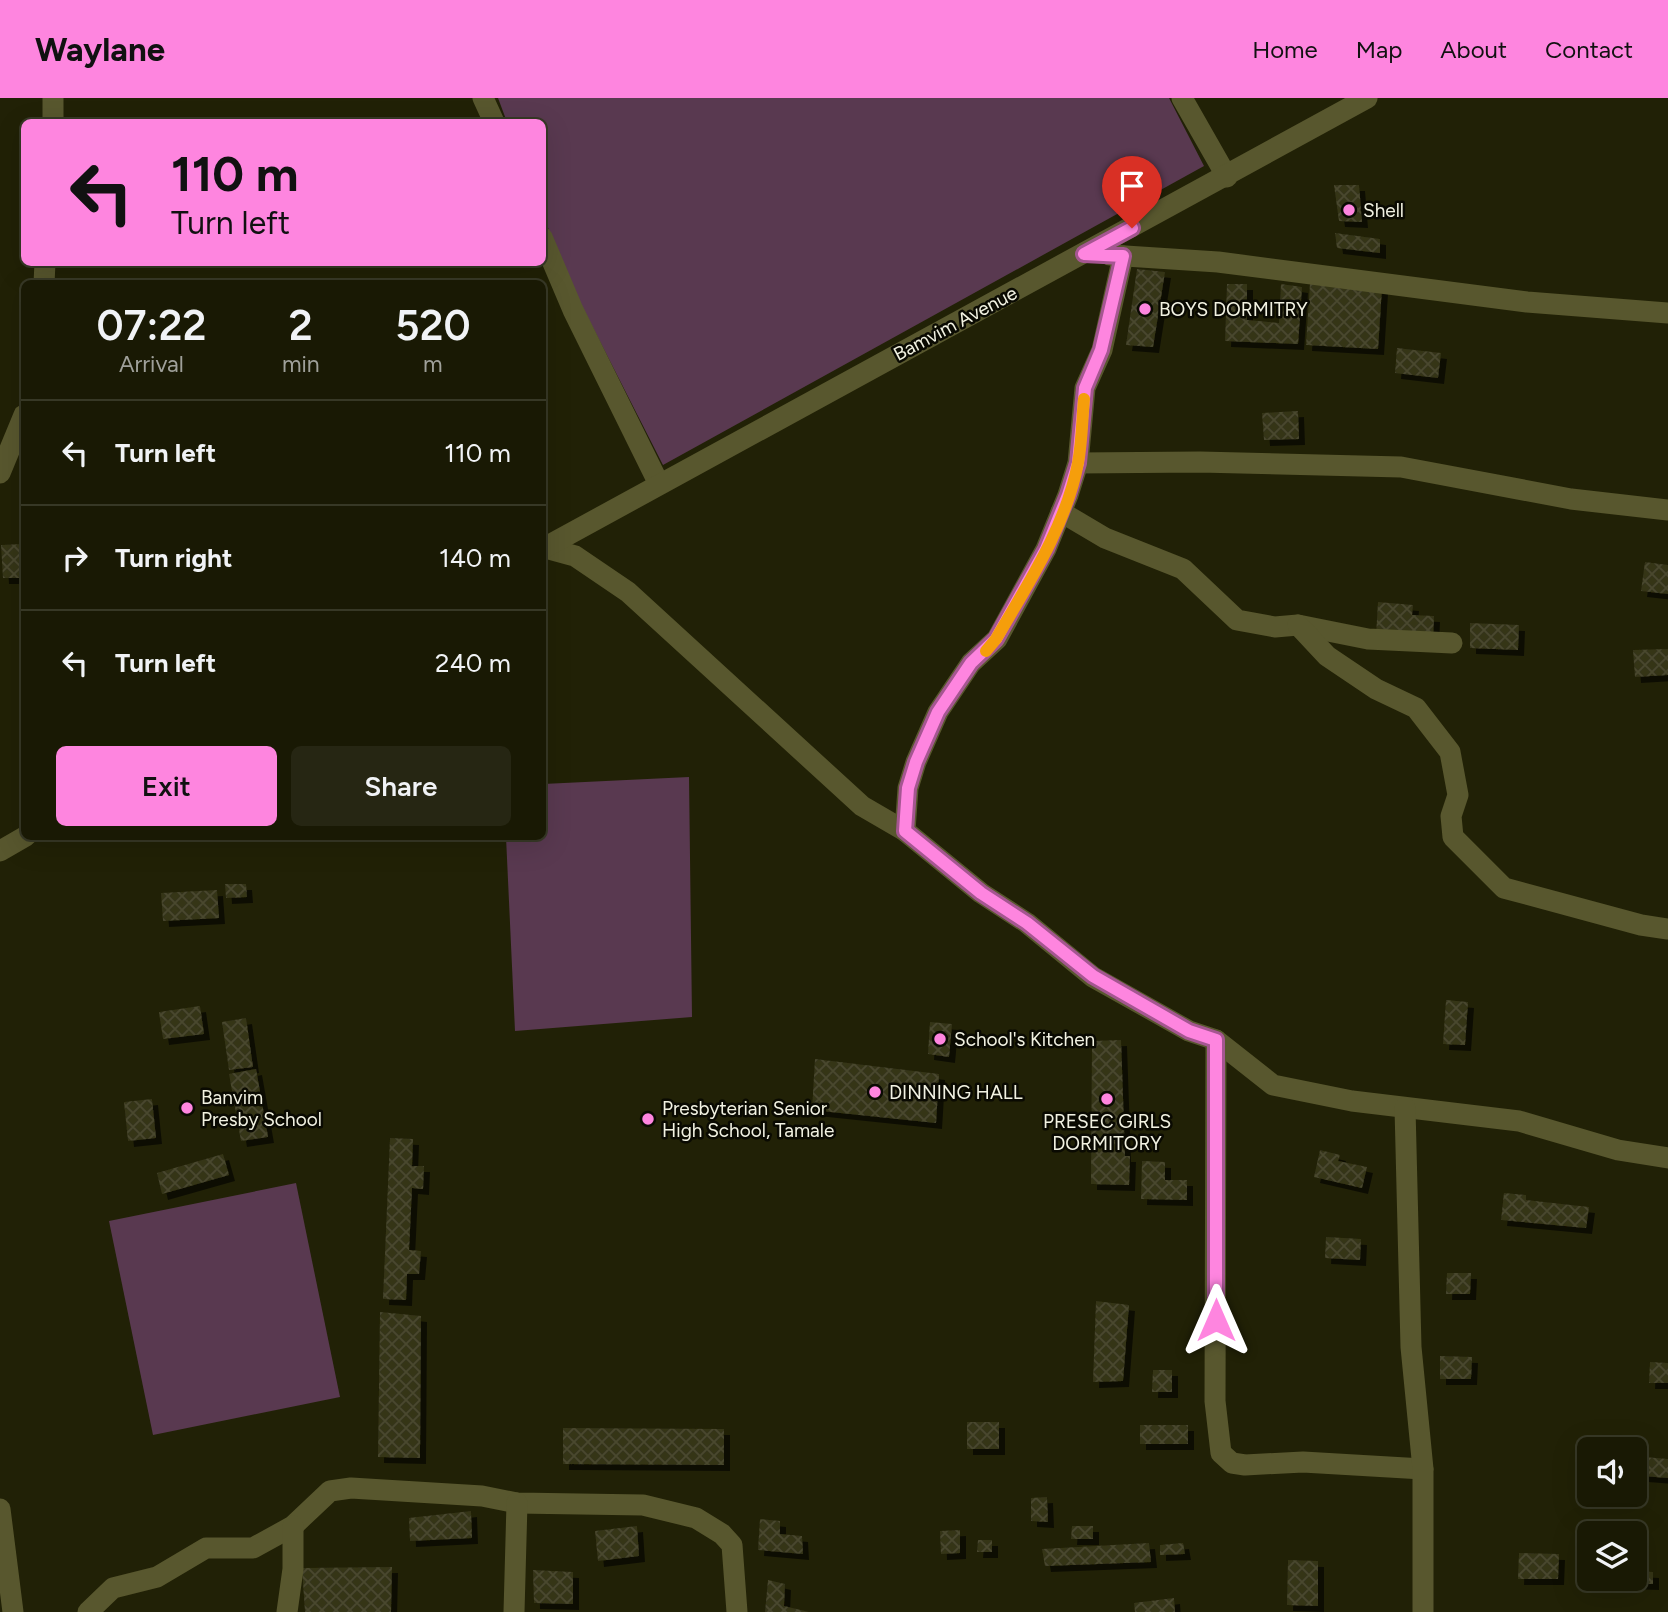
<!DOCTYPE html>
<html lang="en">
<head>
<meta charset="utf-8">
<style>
  body { margin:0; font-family:Figtree,sans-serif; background:#262613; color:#f1f3f6; height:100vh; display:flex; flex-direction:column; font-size:26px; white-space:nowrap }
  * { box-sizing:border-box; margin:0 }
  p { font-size:23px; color:#9fa09a }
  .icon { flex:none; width:38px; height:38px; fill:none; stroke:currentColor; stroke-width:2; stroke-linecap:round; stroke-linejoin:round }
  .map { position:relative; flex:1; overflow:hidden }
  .details { position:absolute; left:21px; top:182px; width:525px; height:560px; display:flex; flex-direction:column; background:#191904; border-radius:10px; box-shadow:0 7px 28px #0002,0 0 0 2px #373826 }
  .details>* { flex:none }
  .banner { position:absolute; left:21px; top:21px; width:525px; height:147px; border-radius:10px; box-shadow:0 7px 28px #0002,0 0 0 2px #373826; background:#fe85df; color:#111; overflow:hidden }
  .buttons { position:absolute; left:1577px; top:1339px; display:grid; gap:14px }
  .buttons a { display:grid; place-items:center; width:70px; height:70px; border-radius:10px; background:#191904; box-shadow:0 7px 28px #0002,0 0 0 2px #373826; font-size:35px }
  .pin { position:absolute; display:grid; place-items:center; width:60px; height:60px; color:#fff; margin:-72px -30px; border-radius:50% 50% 50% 0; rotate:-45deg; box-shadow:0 0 7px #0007 }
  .pin .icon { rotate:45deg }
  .me { position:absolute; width:77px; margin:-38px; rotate:0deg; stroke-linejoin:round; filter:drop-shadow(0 0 5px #0008) }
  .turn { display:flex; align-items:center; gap:24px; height:147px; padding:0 35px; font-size:32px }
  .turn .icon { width:91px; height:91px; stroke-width:2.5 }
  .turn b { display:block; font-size:49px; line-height:60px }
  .eta { display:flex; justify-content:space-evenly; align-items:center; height:119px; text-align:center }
  .eta b { font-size:42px; font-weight:600; line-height:49px }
  .action { display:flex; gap:14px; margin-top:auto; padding:14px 35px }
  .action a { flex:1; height:80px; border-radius:10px; background:#fe85df; color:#111; font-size:28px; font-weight:600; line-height:80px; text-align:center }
  .action a+a { background:#262613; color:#f1f3f6 }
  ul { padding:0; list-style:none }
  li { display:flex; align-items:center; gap:21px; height:105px; padding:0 35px; border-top:2px solid #373826 }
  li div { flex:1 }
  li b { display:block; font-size:26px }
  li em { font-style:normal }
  header { display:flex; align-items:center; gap:42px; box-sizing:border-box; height:98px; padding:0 35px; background:#fe85df; color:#111 }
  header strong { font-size:33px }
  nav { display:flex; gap:38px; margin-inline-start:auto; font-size:24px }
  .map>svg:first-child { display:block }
  .grass { fill:#593950 }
  .building { fill:url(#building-cross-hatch); filter:url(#shadow) }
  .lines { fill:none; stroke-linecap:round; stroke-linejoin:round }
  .minor { stroke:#58572e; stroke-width:21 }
  .route-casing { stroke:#a55691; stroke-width:18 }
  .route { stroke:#fe85df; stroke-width:12 }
  .slow { stroke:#f59e0b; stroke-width:12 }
  .poi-dot { fill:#fe85df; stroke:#0a0a02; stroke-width:2.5 }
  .labels { text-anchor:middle; stroke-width:5; stroke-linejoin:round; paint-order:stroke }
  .poi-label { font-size:19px; fill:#f2f2e2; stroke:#0a0a02; text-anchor:start }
  .street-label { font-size:19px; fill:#f2f2e2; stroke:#0a0a02 }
</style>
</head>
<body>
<header>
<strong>Waylane</strong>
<nav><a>Home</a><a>Map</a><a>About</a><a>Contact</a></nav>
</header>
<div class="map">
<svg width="1668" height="1514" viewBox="0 0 1668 1514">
  <defs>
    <pattern id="building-cross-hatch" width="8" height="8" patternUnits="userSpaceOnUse" patternTransform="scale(1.75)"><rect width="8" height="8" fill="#353419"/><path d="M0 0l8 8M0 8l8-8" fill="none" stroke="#49482f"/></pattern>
    <filter id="shadow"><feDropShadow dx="6" dy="6" stdDeviation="0" flood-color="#0009"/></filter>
  </defs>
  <rect width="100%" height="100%" fill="#212106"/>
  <!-- grass -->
  <g class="grass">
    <path d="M498 0H1169L1204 68 663 367 564 173 543 116 542 24H507Z"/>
    <path d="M689 679 692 919 515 933 506 739 542 738 543 686Z"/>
    <path d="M296 1085 340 1299 153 1337 109 1123Z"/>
  </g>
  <!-- building -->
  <g class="building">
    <path d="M1334 87H1359L1362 124 1339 123Z"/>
    <path d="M1335 135 1380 141V155L1337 150Z"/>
    <path d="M1137 171 1165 174 1153 249 1126 247Z"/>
    <path d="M1310 185 1382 190 1378 251 1306 247Z"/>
    <path d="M1227 186H1247V222L1279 225 1281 186 1302 189 1298 246 1225 243Z"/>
    <path d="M1397 250 1441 255 1438 280 1395 275Z"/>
    <path d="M1298 313 1299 341 1264 342 1262 315Z"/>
    <path d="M24 446V480H3L1 447Z"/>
    <path d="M1645 464 1668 467V496L1641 493Z"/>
    <path d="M1378 504 1413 507 1412 517 1434 518 1433 542 1376 538Z"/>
    <path d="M1470 525 1519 527 1518 552 1470 550Z"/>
    <path d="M1668 551V577L1635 579 1633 552Z"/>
    <path d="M225 786H246L247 799 226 800Z"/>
    <path d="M217 792 219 820 163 823 161 795Z"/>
    <path d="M1446 902 1468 904 1465 947 1443 946Z"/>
    <path d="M200 908 204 936 163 941 159 914Z"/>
    <path d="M246 920 253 969 229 972 222 924Z"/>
    <path d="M930 924 952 926 949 959 928 956Z"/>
    <path d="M1121 942 1125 1058H1130L1129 1087 1091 1086 1092 943Z"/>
    <path d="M815 961 939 976 936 1025 812 1012Z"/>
    <path d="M256 971 268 1039 241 1043 229 976Z"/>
    <path d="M152 1001 156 1040 128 1043 124 1004Z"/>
    <path d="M390 1040 413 1041 412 1068H424L423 1091 412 1090 409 1152 421 1153 419 1176H407L406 1202 383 1201Z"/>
    <path d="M1320 1052 1340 1057 1338 1063 1367 1069 1362 1090 1314 1079Z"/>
    <path d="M223 1056 229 1077 162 1096 157 1075Z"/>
    <path d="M1142 1063 1165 1064V1082H1187V1102L1141 1101Z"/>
    <path d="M1504 1095 1526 1097V1102L1589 1109 1586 1130 1501 1122Z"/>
    <path d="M1326 1139 1361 1141 1360 1162 1325 1160Z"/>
    <path d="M1447 1175H1471L1470 1196H1446Z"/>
    <path d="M1096 1203 1129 1207 1123 1283 1093 1284Z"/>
    <path d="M380 1214 421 1218 420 1360 378 1359Z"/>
    <path d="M1440 1258 1472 1259 1471 1281H1440Z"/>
    <path d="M1650 1264 1668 1265V1285H1649Z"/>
    <path d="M1153 1272H1172V1294H1152Z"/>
    <rect x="967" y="1324" width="32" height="27"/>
    <rect x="1140" y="1327" width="48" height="19"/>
    <path d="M563 1330 724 1331V1367L563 1366Z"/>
    <path d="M1644 1359 1668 1361V1380L1642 1378Z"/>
    <path d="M1047 1399 1048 1424 1031 1423V1400Z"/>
    <path d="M471 1413 472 1440 410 1443 409 1420Z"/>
    <path d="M760 1421 780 1423V1436L802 1438 803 1456 758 1452Z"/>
    <path d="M637 1428 639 1458 598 1463 595 1433Z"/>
    <path d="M1072 1428H1093V1441H1071Z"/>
    <path d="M960 1432V1455L941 1456 940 1433Z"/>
    <path d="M978 1442H992V1454H977Z"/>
    <path d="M1149 1445 1151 1464 1045 1468 1042 1451Z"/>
    <path d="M1183 1445 1185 1456 1160 1457V1447Z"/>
    <path d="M1519 1455 1559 1456 1558 1481H1518Z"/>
    <path d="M1288 1462 1318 1463V1508L1287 1507Z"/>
    <path d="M392 1469 391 1514H305L302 1470Z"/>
    <path d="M533 1472 573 1474V1506L534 1505Z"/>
    <path d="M1634 1473 1653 1474V1486L1618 1485V1480H1634Z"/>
    <path d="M768 1482 785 1486 784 1508 809 1514H765Z"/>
    <path d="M1174 1500 1175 1514H1135L1134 1505Z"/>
  </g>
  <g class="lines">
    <!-- minor -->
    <g class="minor">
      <path d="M483 0 494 24"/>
      <path d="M1182 0 1227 79"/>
      <path d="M53 24V0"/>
      <path d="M542 139 573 212 659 386"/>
      <path d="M1110 157 1218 164 1527 204 1668 215"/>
      <path d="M44 186 45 164"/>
      <path d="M1078 365 1200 364 1401 369 1571 401 1668 412"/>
      <path d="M0 375 24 317"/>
      <path d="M1061 414 1105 440 1183 471 1237 522 1275 529 1298 527 1368 541 1452 545"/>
      <path d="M542 449 575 458 628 494 862 708 905 733 981 795 1027 825 1093 879 1189 933 1216 942 1273 987 1352 1003 1519 1023 1618 1052 1668 1060"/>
      <path d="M542 451 1367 0"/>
      <path d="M1298 527 1327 558 1376 591 1416 610 1450 654 1458 697 1451 718 1453 739 1504 790 1641 827 1668 831"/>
      <path d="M905 733 908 690 916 664 938 614 971 565 997 541 1046 451 1068 397 1078 365 1085 290 1102 252 1123 158"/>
      <path d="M0 753 26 738"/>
      <path d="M1216 942 1215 1303 1221 1355 1232 1365 1245 1367 1303 1364 1423 1371"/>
      <path d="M1405 1010 1411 1249 1423 1371V1514"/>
      <path d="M0 1411 13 1514"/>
      <path d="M88 1514 113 1490 157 1479 206 1450H253L293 1428 330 1393 351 1390 482 1398 517 1405 643 1407 696 1420 722 1436 732 1447 737 1514"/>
      <path d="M287 1514 293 1471V1428"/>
      <path d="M514 1514 517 1405"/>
    </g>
  </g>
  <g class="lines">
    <!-- route casing -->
    <g class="route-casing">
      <path id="route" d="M1132 130 1084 156 1123 158 1101 252 1085 290 1078 365 1068 397 1046 451 996 541 971 565 938 614 916 664 908 690 905 733 981 795 1027 825 1093 878 1189 933 1216 942V1222"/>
    </g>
    <!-- route -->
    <use href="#route" class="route"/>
    <!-- slow -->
    <path class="slow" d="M986 553 996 541C1028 486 1066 428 1078 365 1082 344 1082 322 1084 301"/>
  </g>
  <!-- markers -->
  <g class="poi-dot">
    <circle cx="1349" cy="112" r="7"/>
    <circle cx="1145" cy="211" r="7"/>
    <circle cx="940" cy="941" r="7"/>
    <circle cx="875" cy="994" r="7"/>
    <circle cx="1107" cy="1001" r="7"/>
    <circle cx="187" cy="1010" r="7"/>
    <circle cx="648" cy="1021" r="7"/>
  </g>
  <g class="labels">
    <!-- poi labels -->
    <g class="poi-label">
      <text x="1363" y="119">Shell</text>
      <text x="1159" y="218">BOYS DORMITRY</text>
      <text x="954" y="948">School's Kitchen</text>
      <text x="889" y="1001">DINNING HALL</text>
      <text x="201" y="1006">Banvim<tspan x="201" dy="22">Presby School</tspan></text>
      <text x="662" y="1017">Presbyterian Senior<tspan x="662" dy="22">High School, Tamale</tspan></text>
      <text x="1107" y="1030" text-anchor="middle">PRESEC GIRLS<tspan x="1107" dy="22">DORMITORY</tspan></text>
    </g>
    <!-- street labels -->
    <g class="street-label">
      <text transform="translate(955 225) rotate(-28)" y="7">Bamvim Avenue</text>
    </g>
  </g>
</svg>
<div class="buttons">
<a><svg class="icon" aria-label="sound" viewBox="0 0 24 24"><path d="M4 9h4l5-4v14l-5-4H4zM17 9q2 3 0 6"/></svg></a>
<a><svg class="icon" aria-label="layers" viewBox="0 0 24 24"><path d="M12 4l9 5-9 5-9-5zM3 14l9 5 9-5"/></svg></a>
</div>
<div class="pin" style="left:1132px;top:130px;background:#d93025"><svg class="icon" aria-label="arrive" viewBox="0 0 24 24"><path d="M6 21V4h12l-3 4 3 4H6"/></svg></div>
<svg class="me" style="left:1216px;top:1222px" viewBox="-20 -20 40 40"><path d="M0-17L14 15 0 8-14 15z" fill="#fe85df" stroke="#fff" stroke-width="4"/></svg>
<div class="banner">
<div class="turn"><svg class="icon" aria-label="left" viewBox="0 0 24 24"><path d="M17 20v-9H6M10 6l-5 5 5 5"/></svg><div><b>110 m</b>Turn left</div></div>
</div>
<section class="details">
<div class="eta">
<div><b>07:22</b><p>Arrival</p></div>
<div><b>2</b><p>min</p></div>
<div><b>520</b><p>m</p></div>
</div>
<ul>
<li><svg class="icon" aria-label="left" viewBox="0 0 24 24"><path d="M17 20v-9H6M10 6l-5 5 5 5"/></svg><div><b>Turn left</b></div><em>110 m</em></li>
<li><svg class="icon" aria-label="right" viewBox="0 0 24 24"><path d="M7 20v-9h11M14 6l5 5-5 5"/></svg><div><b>Turn right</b></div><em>140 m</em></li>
<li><svg class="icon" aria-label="left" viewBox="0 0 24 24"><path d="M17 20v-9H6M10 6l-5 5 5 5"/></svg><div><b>Turn left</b></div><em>240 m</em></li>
</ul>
<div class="action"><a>Exit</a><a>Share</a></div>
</section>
</div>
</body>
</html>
